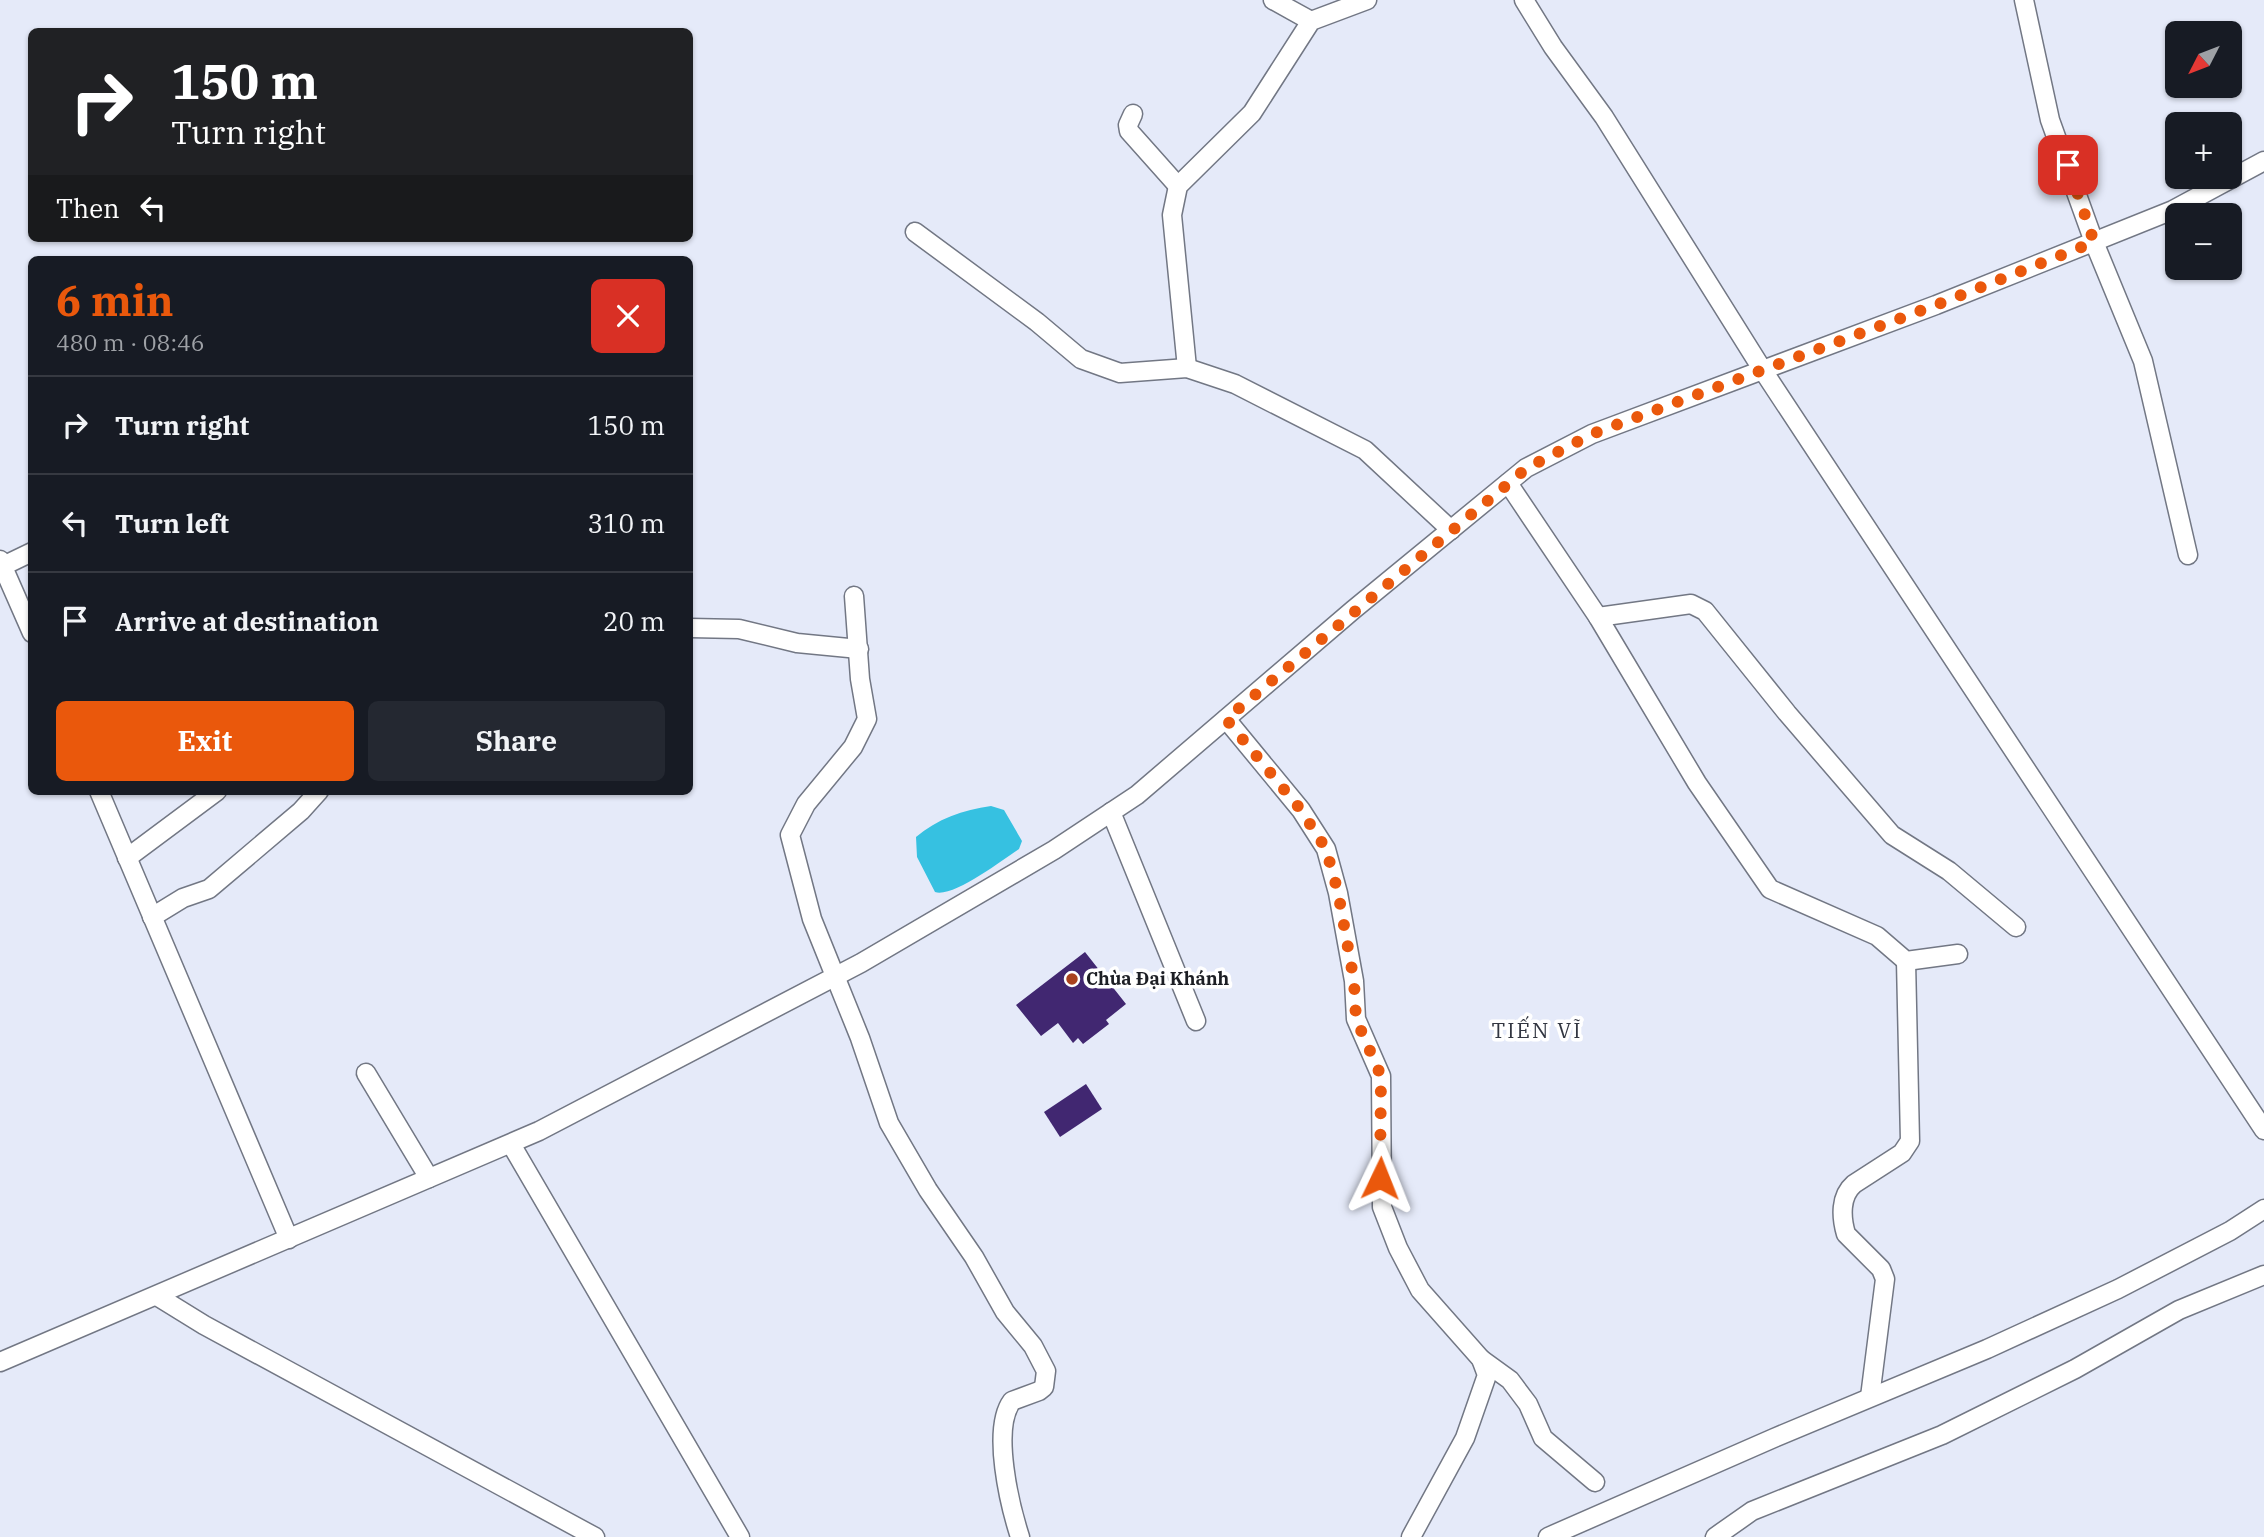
<!DOCTYPE html>
<html lang="en">
<head>
<meta charset="utf-8">
<style>
  body { margin:0; font-family:"IBM Plex Serif",serif; background:#242831; color:#f1f3f6; height:100vh; display:flex; flex-direction:column; font-size:26px; white-space:nowrap }
  * { box-sizing:border-box; margin:0 }
  p { font-size:23px; color:#9ea1a6 }
  .icon { flex:none; width:38px; height:38px; fill:none; stroke:currentColor; stroke-width:2; stroke-linecap:round; stroke-linejoin:round }
  .map { position:relative; flex:1; overflow:hidden }
  .side { position:absolute; left:28px; top:256px; width:665px; height:539px; display:flex; flex-direction:column; background:#171b24; border-radius:10px; box-shadow:0 2px 5px #0004 }
  .side>* { flex:none }
  .hud { position:absolute; left:28px; top:28px; width:665px; height:214px; border-radius:10px; box-shadow:0 2px 5px #0004; background:#202124; color:#fff; overflow:hidden }
  .needle { width:46px; rotate:228deg }
  .tools { position:absolute; left:2165px; top:21px; display:grid; gap:14px }
  .tools a { display:grid; place-items:center; width:77px; height:77px; border-radius:10px; background:#171b24; box-shadow:0 2px 5px #0004; font-size:35px }
  .pin { position:absolute; display:grid; place-items:center; width:60px; height:60px; color:#fff; margin:-30px; border-radius:14px; box-shadow:0 4px 10px #0006 }
  .me { position:absolute; width:77px; margin:-38px; rotate:2deg; stroke-linejoin:round; filter:drop-shadow(0 0 5px #0008) }
  .turn { display:flex; align-items:center; gap:24px; height:147px; padding:0 28px; font-size:32px }
  .turn .icon { width:91px; height:91px; stroke-width:2.5 }
  .turn b { display:block; font-size:49px; line-height:60px }
  .then { display:flex; align-items:center; height:66px; padding:0 28px; background:#0003; gap:14px; font-size:26px }
  .round { display:grid; place-items:center; flex:none; width:74px; height:74px; border-radius:10px; background:#242831 }
  .head { display:flex; align-items:center; justify-content:space-between; height:119px; padding:0 28px }
  h1 { font-size:42px; font-weight:700; line-height:52px; color:#ea580c }
  .primary-button { display:flex; gap:14px; margin-top:auto; padding:14px 28px }
  .primary-button a { flex:1; height:80px; border-radius:10px; background:#ea580c; color:#fff; font-size:28px; font-weight:700; line-height:80px; text-align:center }
  .primary-button a+a { background:#242831; color:#f1f3f6 }
  ul { padding:0; list-style:none }
  li { display:flex; align-items:center; gap:21px; height:98px; padding:0 28px; border-top:2px solid #363941 }
  li div { flex:1 }
  li b { display:block; font-size:26px }
  li em { font-style:normal }
  .map>svg:first-child { display:block }
  .water { fill:#36c1e1 }
  .building { fill:#412771 }
  .lines { fill:none; stroke-linecap:round; stroke-linejoin:round }
  .minor-casing { stroke:#727784; stroke-width:21 }
  .minor { stroke:#fff; stroke-width:18 }
  .route { stroke:#ea580c; stroke-width:12; stroke-dasharray:0 21.6 }
  .poi-dot { fill:#a9421e; stroke:#fff; stroke-width:2.5 }
  .labels { text-anchor:middle; stroke-width:7; stroke-linejoin:round; paint-order:stroke }
  .poi-label { font-size:18px; font-weight:bold; fill:#1c1e24; stroke:#fff; text-anchor:start }
  .quarter-label { font-size:21px; letter-spacing:2px; fill:#323641; stroke:#fff }
</style>
</head>
<body>
<div class="map">
<svg width="2264" height="1537" viewBox="0 0 2264 1537">
  <rect width="100%" height="100%" fill="#e5eaf9"/>
  <!-- water -->
  <path class="water" d="M991 806 1004 810 1022 841 1019 849C1002 860 953 898 935 892L917 857 916 837C937 819 963 810 991 806Z"/>
  <!-- building -->
  <g class="building">
    <path d="M1085 952 1126 1004 1106 1020 1109 1024 1083 1044 1078 1038 1073 1043 1058 1023 1041 1036 1016 1005Z"/>
    <path d="M1086 1084 1102 1109 1060 1137 1044 1112Z"/>
  </g>
  <g class="lines">
    <!-- minor casing -->
    <g class="minor-casing">
      <g id="minor">
        <path d="M1273 0 1311 21"/>
        <path d="M1524 0 1553 47 1604 117 1762 369 2264 1130"/>
        <path d="M2024 0 2050 120 2094 242 2143 361 2188 555"/>
        <path d="M1133 114 1128 125 1129 131 1178 186"/>
        <path d="M915 232 1037 322 1081 359 1120 373 1187 368 1235 384 1365 450 1451 530"/>
        <path d="M1187 368 1172 215 1178 186 1252 113 1311 21 1367 0"/>
        <path d="M1508 483 1598 617 1697 783 1770 889 1877 936 1906 961 1958 954"/>
        <path d="M0 560 32 633"/>
        <path d="M3 566 32 552"/>
        <path d="M854 596 860 679 867 719 853 747 806 804 790 835 812 919 860 1038 889 1123 928 1190 974 1257 1005 1312 1033 1346 1046 1371 1044 1387 1039 1391 1012 1401C991 1429 1010 1506 1020 1537"/>
        <path d="M1598 617 1691 604 1705 611 1787 713 1892 835 1949 871 2016 927"/>
        <path d="M690 628 739 629 797 643 859 649"/>
        <path d="M1226 719 1301 810 1326 849 1338 893 1354 981 1356 1019 1381 1076 1382 1207 1398 1248 1420 1290 1481 1359 1487 1375 1465 1438 1411 1537"/>
        <path d="M99 791 289 1239"/>
        <path d="M1111 812 1196 1021"/>
        <path d="M127 858 217 791"/>
        <path d="M152 917 183 898 209 889 301 811 319 791"/>
        <path d="M366 1073 429 1178"/>
        <path d="M511 1144 740 1537"/>
        <path d="M157 1296 204 1325 595 1537"/>
        <path d="M1481 1359 1510 1380 1528 1404 1543 1438 1595 1482"/>
        <path d="M0 1362 539 1131 861 963 1054 850 1137 795 1353 610 1526 468 1592 434 1936 305 2173 210 2264 161"/>
        <path d="M1870 1397 1885 1279 1881 1269 1846 1234C1841 1217 1840 1196 1854 1184L1902 1153 1910 1141 1906 961"/>
        <path d="M1548 1537 1774 1438 1987 1349 2118 1289 2230 1231 2264 1209"/>
        <path d="M1715 1537 1752 1511 1942 1435 2075 1369 2179 1310 2264 1275"/>
      </g>
    </g>
    <!-- minor -->
    <use href="#minor" class="minor"/>
  </g>
  <g class="lines">
    <!-- route -->
    <path class="route" d="M1380 1178 1381 1076 1356 1019 1354 981 1338 892 1326 849 1301 810 1226 719 1527 468 1592 434 1936 305 2094 242 2068 165"/>
  </g>
  <!-- markers -->
  <circle class="poi-dot" cx="1072" cy="979" r="7"/>
  <g class="labels">
    <!-- poi labels -->
    <g class="poi-label">
      <text x="1086" y="985">Chùa Đại Khánh</text>
    </g>
    <!-- quarter labels -->
    <g class="quarter-label">
      <text x="1537" y="1038">TIẾN VĨ</text>
    </g>
  </g>
</svg>
<div class="tools">
<a><svg class="needle" viewBox="-14 -14 28 28"><path d="M0-13l5 13h-10z" fill="#e53935"/><path d="M0 13l5-13h-10z" fill="#9ea1a6"/></svg></a>
<a>+</a>
<a>−</a>
</div>
<div class="pin" style="left:2068px;top:165px;background:#d93025"><svg class="icon" aria-label="arrive" viewBox="0 0 24 24"><path d="M6 21V4h12l-3 4 3 4H6"/></svg></div>
<svg class="me" style="left:1380px;top:1178px" viewBox="-20 -20 40 40"><path d="M0-17L14 15 0 8-14 15z" fill="#ea580c" stroke="#fff" stroke-width="4"/></svg>
<div class="hud">
<div class="turn"><svg class="icon" aria-label="right" viewBox="0 0 24 24"><path d="M7 20v-9h11M14 6l5 5-5 5"/></svg><div><b>150 m</b>Turn right</div></div>
<div class="then">Then<svg class="icon" aria-label="left" viewBox="0 0 24 24"><path d="M17 20v-9H6M10 6l-5 5 5 5"/></svg></div>
</div>
<section class="side">
<div class="head"><div><h1>6 min</h1><p>480 m · 08:46</p></div><a class="round" style="background:#d93025;color:#fff"><svg class="icon" aria-label="close" viewBox="0 0 24 24"><path d="M6 6l12 12M18 6L6 18"/></svg></a></div>
<ul>
<li><svg class="icon" aria-label="right" viewBox="0 0 24 24"><path d="M7 20v-9h11M14 6l5 5-5 5"/></svg><div><b>Turn right</b></div><em>150 m</em></li>
<li><svg class="icon" aria-label="left" viewBox="0 0 24 24"><path d="M17 20v-9H6M10 6l-5 5 5 5"/></svg><div><b>Turn left</b></div><em>310 m</em></li>
<li><svg class="icon" aria-label="arrive" viewBox="0 0 24 24"><path d="M6 21V4h12l-3 4 3 4H6"/></svg><div><b>Arrive at destination</b></div><em>20 m</em></li>
</ul>
<div class="primary-button"><a>Exit</a><a>Share</a></div>
</section>
</div>
</body>
</html>
